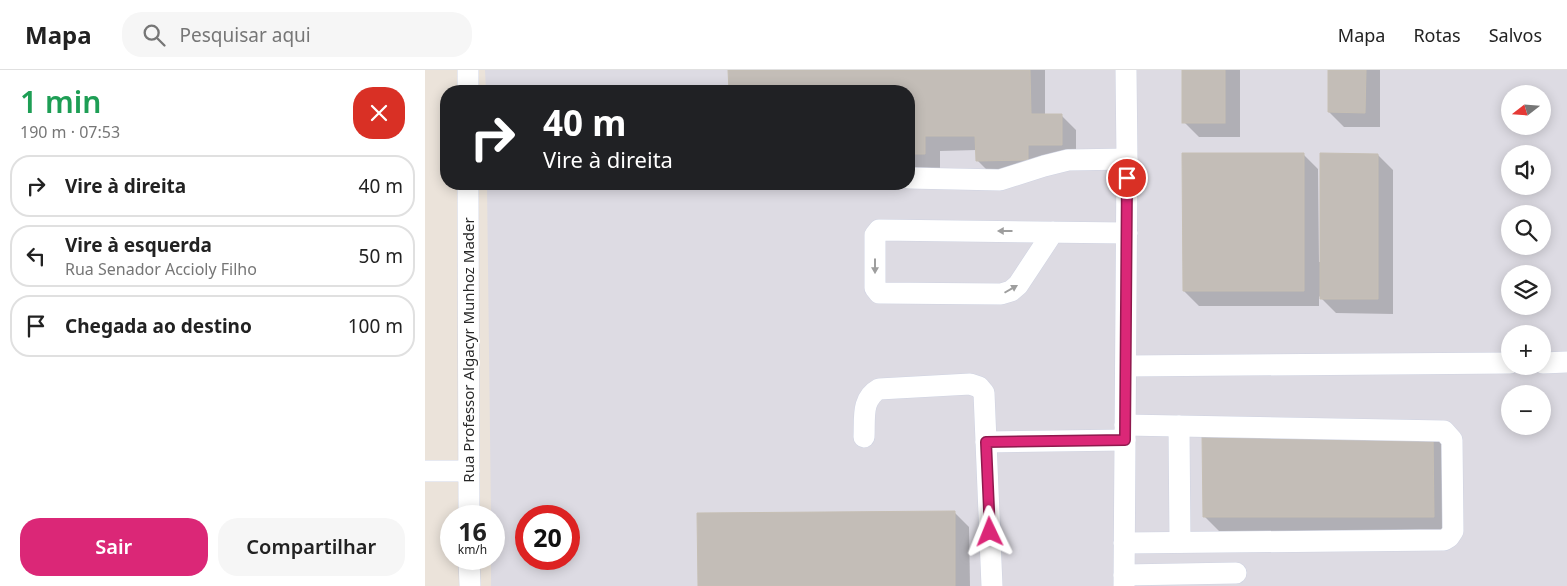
<!DOCTYPE html>
<html lang="pt">
<head>
<meta charset="utf-8">
<style>
  body { margin:0; font-family:"Noto Sans",sans-serif; background:#f6f6f6; color:#222; height:100vh; display:flex; flex-direction:column; font-size:19px; white-space:nowrap }
  * { box-sizing:border-box; margin:0 }
  p { font-size:16px; color:#767676 }
  .icon { flex:none; width:28px; height:28px; fill:none; stroke:currentColor; stroke-width:2; stroke-linecap:round; stroke-linejoin:round }
  .map { position:relative; flex:1; overflow:hidden }
  .side { display:flex; flex-direction:column; background:#fff; width:425px }
  .side>* { flex:none }
  .guide { position:absolute; left:15px; top:15px; width:475px; height:105px; border-radius:20px; box-shadow:0 2px 12px #0003; background:#202124; color:#fff; overflow:hidden }
  .needle { width:32px; rotate:253deg }
  .buttons { position:absolute; left:1076px; top:15px; display:grid; gap:10px }
  .buttons a { display:grid; place-items:center; width:50px; height:50px; border-radius:50%; background:#fff; box-shadow:0 2px 12px #0003; font-size:25px }
  .speed { position:absolute; left:15px; top:435px; display:flex; gap:10px; font-size:25px; font-weight:700; text-align:center }
  .speed>* { display:grid; place-content:center; width:65px; height:65px; border-radius:50%; background:#fff; box-shadow:0 2px 12px #0003; line-height:1 }
  .speed small { font-size:12px; font-weight:400 }
  .speed .limit { border:8px solid #d22; background:#fff; color:#111 }
  .pin { position:absolute; display:grid; place-items:center; width:42px; height:42px; color:#fff; margin:-21px; border:2px solid #fff; border-radius:50%; box-shadow:0 1px 5px #0007 }
  .me { position:absolute; width:55px; margin:-28px; rotate:358deg; stroke-linejoin:round; filter:drop-shadow(0 0 4px #0008) }
  .turn { display:flex; align-items:center; gap:18px; height:105px; padding:0 20px; font-size:22px }
  .turn .icon { width:65px; height:65px; stroke-width:2.5 }
  .turn b { display:block; font-size:35px; line-height:42px }
  .round { display:grid; place-items:center; flex:none; width:52px; height:52px; border-radius:20px; background:#f6f6f6 }
  .head { display:flex; align-items:center; justify-content:space-between; height:85px; padding:0 20px }
  h1 { font-size:30px; font-weight:600; line-height:38px; color:#1e9e55 }
  .button { display:flex; gap:10px; margin-top:auto; padding:10px 20px }
  .button a { flex:1; height:58px; border-radius:20px; background:#db2777; color:#fff; font-size:20px; font-weight:600; line-height:58px; text-align:center }
  .button a+a { background:#f6f6f6; color:#222 }
  ul { padding:0; list-style:none }
  li { display:flex; align-items:center; gap:15px; height:62px; margin:0 10px 8px; padding:0 10px; border:2px solid #e0e0e0; border-radius:20px }
  li div { flex:1 }
  li b { display:block; font-size:19px }
  li em { font-style:normal }
  header { display:flex; align-items:center; gap:30px; box-sizing:border-box; height:70px; padding:0 25px; background:#fff; border-bottom:1px solid #e0e0e0 }
  header strong { font-size:24px }
  nav { display:flex; gap:28px; margin-inline-start:auto; font-size:18px }
  .search { width:350px; height:45px; background:#f6f6f6; display:flex; align-items:center; gap:12px; box-sizing:border-box; padding:0 18px; border-radius:20px; color:#767676; font-size:19px }
  main { display:flex; flex:1; min-height:0 }
  .map>svg:first-child { display:block }
  .industrial { fill:#dddbe3; fill-rule:evenodd }
  .shadow { fill:#0003 }
  .building { fill:#c3bdb7; stroke:#c6bfb4 }
  .lines { fill:none; stroke-linecap:round; stroke-linejoin:round }
  .minor-casing { stroke:#cfd3e2; stroke-width:22 }
  .minor { stroke:#fff; stroke-width:21 }
  .oneway { fill:#9e9e9e }
  .route-casing { stroke:#8e194d; stroke-width:12 }
  .route { stroke:#db2777; stroke-width:9 }
  .labels { text-anchor:middle; stroke-width:4; stroke-linejoin:round; paint-order:stroke }
  .street-label { font-size:15px; fill:#282828; stroke:#fff }
</style>
</head>
<body>
<header>
<strong>Mapa</strong>
<div class="search"><svg class="icon" aria-label="search" viewBox="0 0 24 24"><circle cx="10" cy="10" r="6"/><path d="M15 15l6 6"/></svg>Pesquisar aqui</div>
<nav><a>Mapa</a><a>Rotas</a><a>Salvos</a></nav>
</header>
<main>
<section class="side">
<div class="head"><div><h1>1 min</h1><p>190 m · 07:53</p></div><a class="round" style="background:#d93025;color:#fff"><svg class="icon" aria-label="close" viewBox="0 0 24 24"><path d="M6 6l12 12M18 6L6 18"/></svg></a></div>
<ul>
<li><svg class="icon" aria-label="right" viewBox="0 0 24 24"><path d="M7 20v-9h11M14 6l5 5-5 5"/></svg><div><b>Vire à direita</b></div><em>40 m</em></li>
<li><svg class="icon" aria-label="left" viewBox="0 0 24 24"><path d="M17 20v-9H6M10 6l-5 5 5 5"/></svg><div><b>Vire à esquerda</b><p>Rua Senador Accioly Filho</p></div><em>50 m</em></li>
<li><svg class="icon" aria-label="arrive" viewBox="0 0 24 24"><path d="M6 21V4h12l-3 4 3 4H6"/></svg><div><b>Chegada ao destino</b></div><em>100 m</em></li>
</ul>
<div class="button"><a>Sair</a><a>Compartilhar</a></div>
</section>
<div class="map">
<svg width="1142" height="516" viewBox="0 0 1142 516">
  <rect width="100%" height="100%" fill="#ebe3da"/>
  <!-- industrial -->
  <path class="industrial" d="M60 0H1142V516H66V489H69V446H66L62 114H484V21H61ZM1085 24H1118V56H1085ZM1085 84H1118V116H1085ZM1085 144H1118V176H1085ZM1085 204H1118V236H1085ZM1085 264H1118V296H1085ZM1085 324H1118V356H1085ZM101 446H144V489H101Z"/>
  <!-- shadow -->
  <g class="shadow">
    <path d="M305 0H620V46L636 45 651 60V90L567 105 552 90V80L515 81V98L484 99V21H305Z"/>
    <path d="M759 0H815V67H774L759 52Z"/>
    <path d="M904 0H955V57H919L904 42Z"/>
    <path d="M878 84 893 99 894 192H896L953 85 968 100V244L911 243 894 226V236H774L759 221Z"/>
    <path d="M1008 365 1023 380V461H794L779 446Z"/>
    <path d="M529 442 544 457 545 516H274Z"/>
  </g>
  <!-- building -->
  <g class="building">
    <path d="M303 0H605L606 44H637V75H603V90L551 91 550 66H500V84H484V21H304Z"/>
    <rect x="757" y="0" width="43" height="53"/>
    <path d="M903 0H941L940 43 903 42Z"/>
    <path d="M757 83H879V221H758Z"/>
    <path d="M895 83 953 84V229H895Z"/>
    <path d="M777 364H1008L1009 447H778Z"/>
    <path d="M530 441V516H273L272 443Z"/>
  </g>
  <g class="lines">
    <!-- minor casing -->
    <g class="minor-casing">
      <g id="minor">
        <path d="M43 0V21"/>
        <path d="M484 108 575 110 619 96 643 90 702 89"/>
        <path d="M43 114 44 446"/>
        <path d="M628 162 593 215 586 221 576 224 454 223 450 218V165L454 160 702 163"/>
        <path d="M1118 293 1142 292"/>
        <path d="M701 296 1085 293"/>
        <path d="M754 356 755 472"/>
        <path d="M439 367C440 348 436 329 454 319L545 314 554 317 559 323 567 516"/>
        <path d="M561 372 700 370"/>
        <path d="M0 401H44"/>
        <path d="M699 473 1019 470 1024 467 1028 461 1027 370 1019 361 700 355"/>
        <path d="M44 489 45 516"/>
        <path d="M699 505 811 503"/>
        <path d="M699 516 702 89 701 0"/>
      </g>
    </g>
    <!-- minor -->
    <use href="#minor" class="minor"/>
  </g>
  <!-- one-way arrows -->
  <defs><path id="oneway-solid" d="M-6-.8H1V-3.2L6.5 0L1 3.2V.8H-6Z" transform="scale(1.25)"/></defs>
  <g class="oneway">
    <use href="#oneway-solid" transform="translate(580 161) rotate(-180)"/>
    <use href="#oneway-solid" transform="translate(450 196) rotate(90)"/>
    <use href="#oneway-solid" transform="translate(586 219) rotate(-30)"/>
  </g>
  <g class="lines">
    <!-- route casing -->
    <g class="route-casing">
      <path id="route" d="M565 462 561 372 700 370 702 108"/>
    </g>
    <!-- route -->
    <use href="#route" class="route"/>
  </g>
  <g class="labels">
    <!-- street labels -->
    <g class="street-label">
      <text transform="translate(44 280) rotate(-90)" y="5">Rua Professor Algacyr Munhoz Mader</text>
    </g>
  </g>
</svg>
<div class="buttons">
<a><svg class="needle" viewBox="-14 -14 28 28"><path d="M0-13l5 13h-10z" fill="#e53935"/><path d="M0 13l5-13h-10z" fill="#767676"/></svg></a>
<a><svg class="icon" aria-label="sound" viewBox="0 0 24 24"><path d="M4 9h4l5-4v14l-5-4H4zM17 9q2 3 0 6"/></svg></a>
<a><svg class="icon" aria-label="search" viewBox="0 0 24 24"><circle cx="10" cy="10" r="6"/><path d="M15 15l6 6"/></svg></a>
<a><svg class="icon" aria-label="layers" viewBox="0 0 24 24"><path d="M12 4l9 5-9 5-9-5zM3 14l9 5 9-5"/></svg></a>
<a>+</a>
<a>−</a>
</div>
<div class="speed"><div>16<small>km/h</small></div><div class="limit">20</div></div>
<div class="pin" style="left:702px;top:108px;background:#d93025"><svg class="icon" aria-label="arrive" viewBox="0 0 24 24"><path d="M6 21V4h12l-3 4 3 4H6"/></svg></div>
<svg class="me" style="left:565px;top:462px" viewBox="-20 -20 40 40"><path d="M0-17L14 15 0 8-14 15z" fill="#db2777" stroke="#fff" stroke-width="4"/></svg>
<div class="guide">
<div class="turn"><svg class="icon" aria-label="right" viewBox="0 0 24 24"><path d="M7 20v-9h11M14 6l5 5-5 5"/></svg><div><b>40 m</b>Vire à direita</div></div>
</div>
</div>
</main>
</body>
</html>
